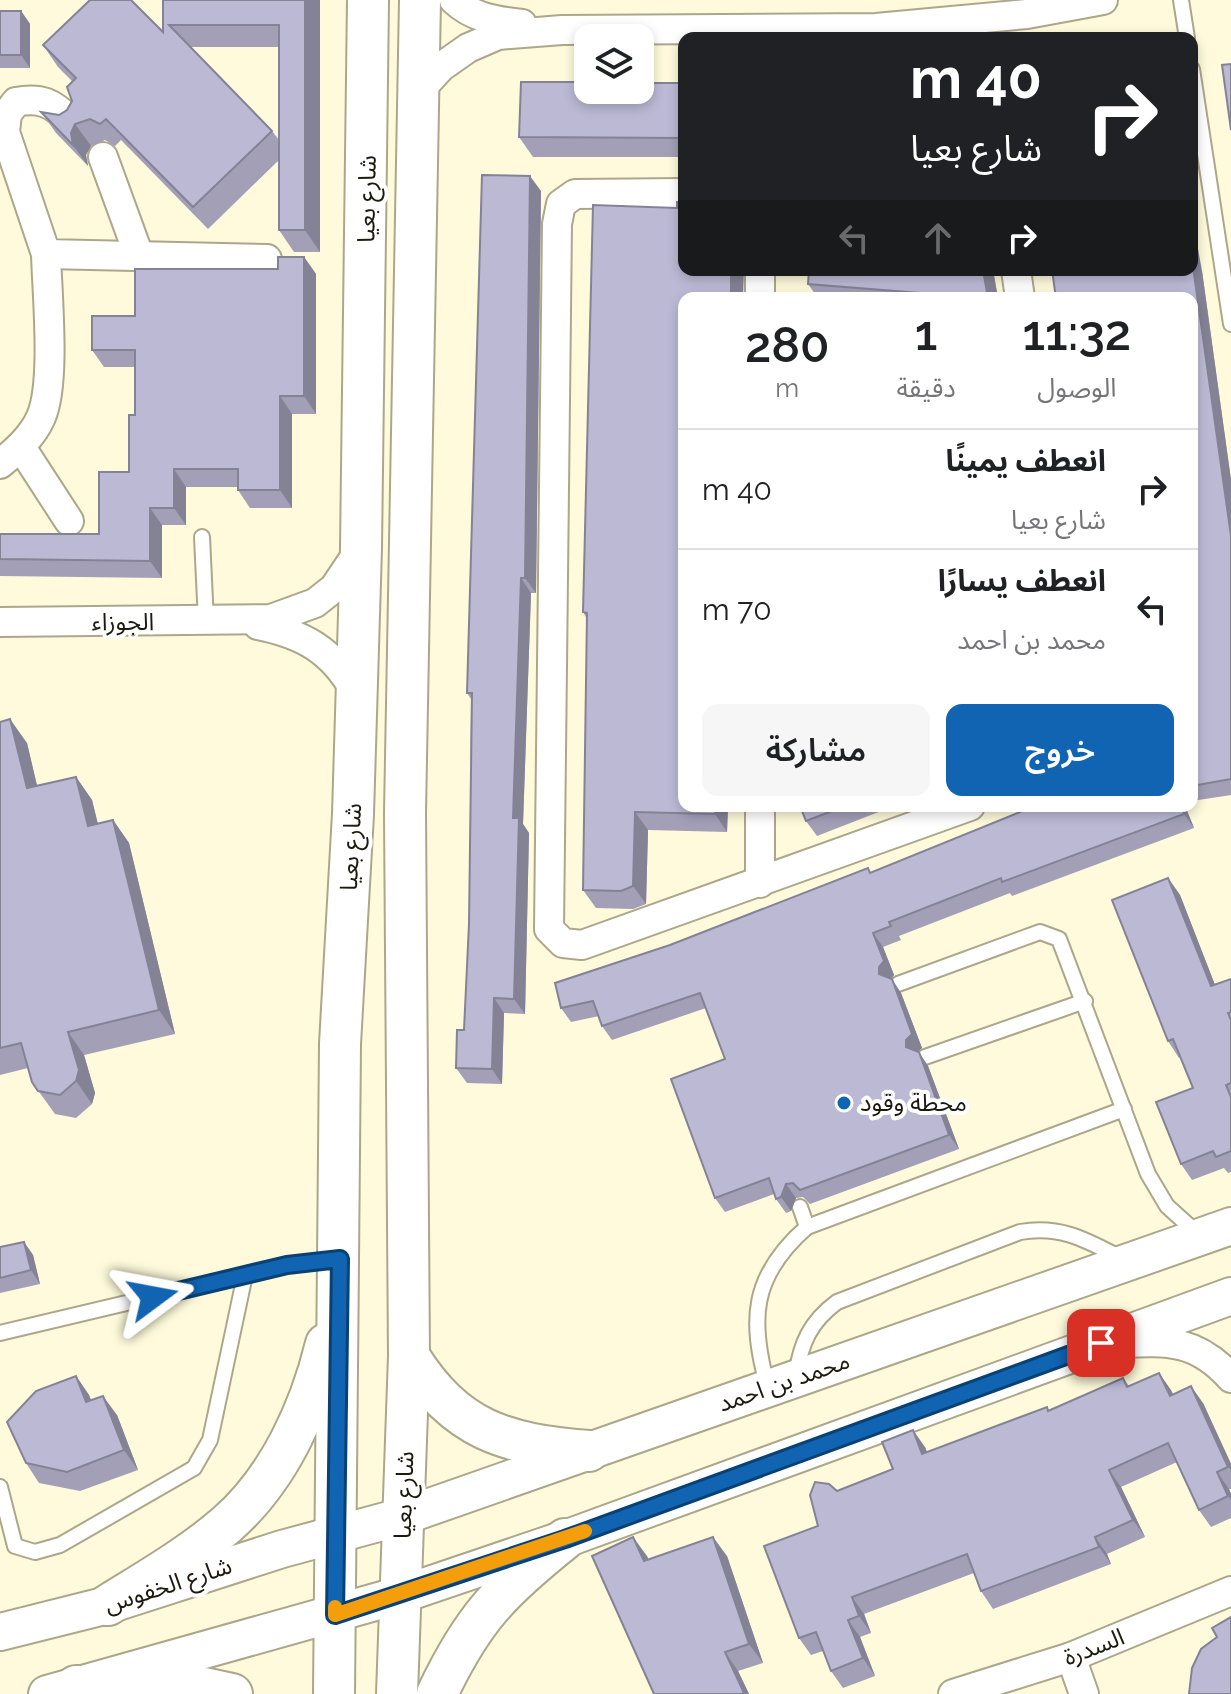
<!DOCTYPE html>
<html lang="ar">
<head>
<meta charset="utf-8">
<style>
  body { margin:0; font-family:Raleway,"Noto Sans Arabic",sans-serif; background:#f6f6f6; color:#202124; direction:rtl; height:100vh; display:flex; flex-direction:column; font-size:30px; white-space:nowrap }
  * { box-sizing:border-box; margin:0 }
  p { font-size:26px; color:#757577 }
  .icon { flex:none; width:44px; height:44px; fill:none; stroke:currentColor; stroke-width:2; stroke-linecap:round; stroke-linejoin:round }
  .map { position:relative; flex:1; overflow:hidden; direction:ltr }
  .sheet { position:absolute; left:678px; top:292px; width:520px; height:520px; display:flex; flex-direction:column; background:#fff; border-radius:16px; box-shadow:0 4px 12px #0003; direction:rtl }
  .sheet>* { flex:none }
  .top-card { position:absolute; left:678px; top:32px; width:520px; height:244px; border-radius:16px; box-shadow:0 4px 12px #0003; direction:rtl; background:#202124; color:#fff; overflow:hidden }
  .fabs { position:absolute; left:574px; top:24px; display:grid; gap:16px }
  .fabs a { display:grid; place-items:center; width:80px; height:80px; border-radius:16px; background:#fff; box-shadow:0 4px 12px #0003; font-size:40px }
  .pin { position:absolute; display:grid; place-items:center; width:68px; height:68px; color:#fff; margin:-34px; border-radius:16px; box-shadow:0 4px 12px #0006 }
  .me { position:absolute; width:88px; margin:-44px; rotate:77deg; stroke-linejoin:round; filter:drop-shadow(0 0 6px #0008) }
  .turn { display:flex; align-items:center; gap:28px; height:168px; padding:0 24px; font-size:36px }
  .turn .icon { width:104px; height:104px; stroke-width:2.5 }
  .turn b { display:block; font-size:56px; line-height:68px }
  .lanes { display:flex; align-items:center; height:76px; padding:0 24px; background:#0003; justify-content:center; gap:40px; direction:ltr }
  .lanes .off { opacity:.35 }
  .eta { display:flex; justify-content:space-evenly; align-items:center; height:136px; text-align:center }
  .eta b { font-size:48px; font-weight:600; line-height:56px }
  .button { display:flex; gap:16px; margin-top:auto; padding:16px 24px }
  .button a { flex:1; height:92px; border-radius:16px; background:#1064b2; color:#fff; font-size:32px; font-weight:600; line-height:92px; text-align:center }
  .button a+a { background:#f6f6f6; color:#202124 }
  ul { padding:0; list-style:none }
  li { display:flex; align-items:center; gap:24px; height:120px; padding:0 24px; border-top:2px solid #e0e0e0 }
  li div { flex:1 }
  li b { display:block; font-size:30px }
  li em { font-style:normal }
  .map>svg:first-child { display:block }
  .lines { fill:none; stroke-linecap:round; stroke-linejoin:round }
  .service-casing { stroke:#aca78b; stroke-width:18 }
  .minor-casing { stroke:#aca78b; stroke-width:32 }
  .tertiary-casing { stroke:#aca78b; stroke-width:40 }
  .secondary-casing { stroke:#aca78b; stroke-width:44 }
  .service { stroke:#fff; stroke-width:14 }
  .minor { stroke:#fff; stroke-width:28 }
  .tertiary { stroke:#fff; stroke-width:36 }
  .secondary { stroke:#fff; stroke-width:40 }
  .wall { fill:#a29fb7; fill-rule:evenodd }
  .shaded-wall { fill:#848295 }
  .building { fill:#bcb9d5; stroke:#848295; stroke-width:2 }
  .route-casing { stroke:#0a4174; stroke-width:20 }
  .route { stroke:#1064b2; stroke-width:14 }
  .slow { stroke:#f59e0b; stroke-width:14 }
  .poi-dot { fill:#1064b2; stroke:#fff; stroke-width:3 }
  .labels { text-anchor:middle; stroke-width:8; stroke-linejoin:round; paint-order:stroke }
  .street-label { font-size:24px; fill:#1c1a0f; stroke:#fff }
  .poi-label { font-size:24px; fill:#1c1a0f; stroke:#fff; text-anchor:start }
</style>
</head>
<body>
<div class="map">
<svg width="1231" height="1694" viewBox="0 0 1231 1694">
  <rect width="100%" height="100%" fill="#fefadb"/>
  <g class="lines">
    <!-- service casing -->
    <g class="service-casing">
      <g id="service">
        <path d="M1181 0 1187 38"/>
        <path d="M1192 69 1231 324"/>
        <path d="M202 537 206 622"/>
        <path d="M898 984 1040 932 1059 939 1148 1174 1167 1206 1198 1234"/>
        <path d="M925 1057 1085 1001"/>
        <path d="M800 1207 807 1227"/>
        <path d="M0 1333 287 1265 335 1259"/>
        <path d="M796 1375C801 1343 810 1322 837 1302L1020 1232C1061 1225 1086 1240 1121 1258"/>
        <path d="M768 1388C749 1320 751 1276 807 1227L1124 1109"/>
        <path d="M0 1487 15 1546 35 1552 60 1545 194 1468 210 1440 245 1275"/>
      </g>
    </g>
    <!-- minor casing -->
    <g class="minor-casing">
      <g id="minor">
        <path d="M454 0C473 18 496 21 522 24"/>
        <path d="M419 91 441 67 468 48 498 35 562 30 876 28 1027 14 1103 0"/>
        <path d="M70 120C52 103 41 97 16 102L7 114 5 132 46 254 267 259"/>
        <path d="M103 157 138 253"/>
        <path d="M684 193 575 194 561 204 557 224 549 929 563 943 582 945 970 806"/>
        <path d="M760 270V298"/>
        <path d="M1016 270 1020 298"/>
        <path d="M21 447 69 521"/>
        <path d="M0 464C16 451 33 436 41 417 56 383 47 293 46 254"/>
        <path d="M0 622 271 619 315 603 334 588 361 548"/>
        <path d="M258 625C303 634 332 650 355 691"/>
        <path d="M760 806V883"/>
        <path d="M1122 1343C1169 1341 1197 1340 1231 1378"/>
        <path d="M1071 1657 1084 1694"/>
        <path d="M953 1694 1071 1657 1231 1591"/>
      </g>
    </g>
    <!-- tertiary casing -->
    <g class="tertiary-casing">
      <g id="tertiary">
        <path d="M0 1632 108 1605 282 1549 404 1516 1231 1226"/>
        <path d="M47 1694 400 1595 565 1539 1231 1296"/>
      </g>
    </g>
    <!-- secondary casing -->
    <g class="secondary-casing">
      <g id="secondary">
        <path d="M409 1356C456 1431 505 1444 589 1451"/>
        <path d="M108 1605C148 1580 190 1556 226 1525 278 1480 310 1410 326 1344"/>
        <path d="M76 1686 204 1688 232 1694"/>
        <path d="M334 1694 340 1044 353 814 361 548 368 0"/>
        <path d="M397 1694 409 1356 405 813 420 0"/>
        <path d="M437 1694C473 1618 500 1591 565 1539"/>
      </g>
    </g>
    <!-- service -->
    <use href="#service" class="service"/>
    <!-- minor -->
    <use href="#minor" class="minor"/>
    <!-- tertiary -->
    <use href="#tertiary" class="tertiary"/>
    <!-- secondary -->
    <use href="#secondary" class="secondary"/>
  </g>
  <!-- wall -->
  <g class="wall">
    <path d="M163 0H320V252H294L279 230V160L208 229 121 140 115 146 105 140 91 146 86 155 88 166 56 133 41 112 59 115 67 110 72 101 73 82 58 67 43 45 163 32ZM190 47H279V140L272 131Z"/>
    <path d="M0 11H21L30 24V68H0Z"/>
    <path d="M684 83V157H533L519 137Z"/>
    <path d="M541 191 536 593H531L523 824 529 833 525 1014 504 1013 502 1084 467 1083 456 1068 464 1030 469 924 471 699 467 693Z"/>
    <path d="M304 257 316 274V414H292V508H250L238 490V487H186V525H162V578L0 576V534H99L129 472 135 415V367H104L92 350 135 316 278 269Z"/>
    <path d="M809 270H993L998 298H818L808 284Z"/>
    <path d="M1202 271 1231 480V795L1192 801V298Z"/>
    <path d="M743 298 684 806H728L727 832 648 830 646 904 633 909 596 908 583 890 587 619 583 612Z"/>
    <path d="M0 722 27 743 37 786 76 777 92 800 98 824 113 820 129 843 175 1034 84 1055 95 1093 92 1104 76 1118 55 1114 32 1082 28 1068 0 1075Z"/>
    <path d="M800 806H894L817 836 806 821Z"/>
    <path d="M1185 806 1194 828 1012 896 1010 893 899 936 901 940 883 947 894 975 891 979 901 993 922 1048 918 1052 928 1066 959 1149 810 1204 803 1197 796 1198 791 1211 786 1213 776 1199 774 1194 725 1212 715 1198 725 1059 706 1008 612 1040 602 1026 599 1016 571 1022 561 1008 670 945 871 872Z"/>
    <path d="M1168 878 1180 895 1215 985 1231 979V1172L1228 1173 1224 1168 1192 1180 1181 1164 1193 1088 1180 1057 1179 1058 1168 1041Z"/>
    <path d="M24 1242 33 1255 40 1284 0 1293V1247Z"/>
    <path d="M1159 1373 1173 1394 1203 1403 1231 1464V1489H1229L1231 1494V1518L1211 1527 1199 1510 1177 1462 1121 1487 1145 1537 1107 1554 1111 1564 993 1609 981 1591 974 1573 864 1614 871 1633 860 1637 875 1676 843 1688 831 1671 823 1651 811 1655 799 1638 818 1526 837 1491 893 1469 925 1447 927 1452 1049 1411 1123 1378 1129 1386Z"/>
    <path d="M76 1376 89 1395 91 1400 117 1415 138 1470 80 1491 39 1483 26 1463Z"/>
    <path d="M647 1556 648 1559 727 1556 763 1663 738 1671 749 1694H654Z"/>
  </g>
  <!-- shaded-wall -->
  <g class="shaded-wall">
    <path d="M305 0H320V252L305 230Z"/>
    <path d="M21 11 30 24V68L21 55Z"/>
    <path d="M75 124 91 146 86 155 88 166 73 145 71 133Z"/>
    <path d="M530 176 541 191 536 593 525 578Z"/>
    <path d="M1192 215 1202 271 1231 480V536L1192 260Z"/>
    <path d="M304 257 316 274V414L304 396Z"/>
    <path d="M731 270H744L743 298H731Z"/>
    <path d="M983 270H993L998 298H988Z"/>
    <path d="M280 396 292 414V508L280 490Z"/>
    <path d="M174 469 186 487V525L174 508Z"/>
    <path d="M150 508 162 525V578L150 561Z"/>
    <path d="M521 578 531 593 523 824 529 833 525 1014 514 999 513 818Z"/>
    <path d="M10 719 27 743 43 811 27 788Z"/>
    <path d="M76 777 92 800 104 850 88 826Z"/>
    <path d="M715 806H728L727 832 715 814Z"/>
    <path d="M1181 806H1185L1194 828 1184 814Z"/>
    <path d="M635 812 648 830 646 904 633 886Z"/>
    <path d="M113 820 129 843 175 1034 159 1010Z"/>
    <path d="M1168 878 1180 895 1222 1003 1211 986Z"/>
    <path d="M873 933 883 947 894 975 888 982 879 974Z"/>
    <path d="M892 979 901 993 922 1048 915 1054 906 1047Z"/>
    <path d="M494 998 504 1013 502 1084 492 1069Z"/>
    <path d="M68 1032 84 1055 95 1093 92 1104 76 1081Z"/>
    <path d="M919 1052 928 1066 959 1149 949 1135Z"/>
    <path d="M786 1184 796 1198 791 1211 781 1197Z"/>
    <path d="M24 1242 33 1255 40 1284 31 1270Z"/>
    <path d="M1159 1373 1171 1390 1182 1413 1170 1396Z"/>
    <path d="M76 1376 89 1395 99 1422 86 1402Z"/>
    <path d="M1191 1386 1203 1403 1231 1464V1471Z"/>
    <path d="M103 1396 117 1415 138 1470 124 1450Z"/>
    <path d="M913 1430 925 1447 934 1471 922 1454Z"/>
    <path d="M1109 1470 1121 1487 1145 1537 1133 1520Z"/>
    <path d="M1217 1472 1229 1489 1231 1494V1501Z"/>
    <path d="M633 1537 647 1556 657 1580 644 1561Z"/>
    <path d="M713 1537 727 1556 763 1663 749 1644Z"/>
    <path d="M1095 1537 1107 1554 1111 1564 1099 1547Z"/>
    <path d="M852 1597 864 1614 871 1633 859 1616Z"/>
    <path d="M848 1620 860 1637 875 1676 863 1658Z"/>
    <path d="M725 1652 738 1671 749 1694H745L744 1693Z"/>
  </g>
  <!-- building -->
  <g class="building">
    <path d="M90 0H131L163 32V0H305V230H279V25H169L272 131 193 207 106 119 100 124 90 119 75 124 71 133 73 145 41 112 59 115 67 110 72 101 67 87 76 78 43 45Z"/>
    <rect x="0" y="11" width="21" height="44"/>
    <path d="M1231 64V130L1222 65Z"/>
    <path d="M521 82H588V90H640V83H684V138L519 137Z"/>
    <path d="M482 175 530 176 525 578H521L513 818H519L514 999 494 998 492 1069 456 1068 457 1030H464L469 924 472 693H467Z"/>
    <path d="M677 202H684V270H731V298H684V806H715V814L635 812 633 886 621 891 583 890 587 613 583 612 593 205 677 208Z"/>
    <path d="M278 257H304V396H280V490H238V469H174V508H150V561L0 559V534H99V472H129V415H135V350H92V316H135V269H278Z"/>
    <path d="M1192 260 1231 536V779L1192 786V298H1056L1052 270H1192Z"/>
    <path d="M809 270H983L988 298H932V294L808 284Z"/>
    <path d="M10 719 27 788 76 777 88 826 113 820 159 1010 68 1032 79 1070 76 1081 60 1095 38 1091 32 1082 21 1043 0 1048V722Z"/>
    <path d="M800 806H845L806 821Z"/>
    <path d="M1035 806H1181L1184 814 1002 882 1001 878 889 922 891 926 873 933 884 961 879 967V974L892 979 912 1034 906 1040V1047L919 1052 949 1135 800 1190 793 1183 786 1184 781 1197 776 1199 769 1178 715 1198 671 1079 725 1059 700 993 602 1026 593 1001 561 1008 555 983 670 945 868 868 870 873Z"/>
    <path d="M1168 878 1211 986 1231 979V1012L1228 1013 1231 1020V1083L1226 1085 1231 1097V1151L1216 1157 1213 1151 1181 1164 1156 1102 1193 1088 1173 1039 1168 1041 1112 900Z"/>
    <path d="M24 1242 31 1270 0 1278V1247Z"/>
    <path d="M1159 1373 1170 1396 1191 1386 1228 1467 1217 1472 1228 1496 1199 1510 1168 1443 1109 1470 1133 1520 1095 1537 1099 1547 981 1591 967 1554 852 1597 859 1616 848 1620 863 1658 831 1671 816 1632 799 1638 764 1546 818 1526 810 1495 815 1482 829 1484 837 1491 893 1469 882 1442 913 1430 922 1454 1047 1407 1048 1411 1123 1378 1127 1387Z"/>
    <path d="M76 1376 86 1402 103 1396 124 1450 67 1472 26 1463 7 1422 36 1391Z"/>
    <path d="M633 1537 644 1561 713 1537 749 1644 725 1652 744 1693 741 1694H654L592 1556Z"/>
    <path d="M1231 1617V1694H1189L1192 1668 1201 1649 1217 1637 1212 1628Z"/>
  </g>
  <g class="lines">
    <!-- route casing -->
    <g class="route-casing">
      <path id="route" d="M153 1297 287 1265 340 1259 335 1615 565 1539 1101 1343"/>
    </g>
    <!-- route -->
    <use href="#route" class="route"/>
    <!-- slow -->
    <path class="slow" d="M335 1607V1615L585 1531"/>
  </g>
  <!-- markers -->
  <circle class="poi-dot" cx="844" cy="1103" r="8"/>
  <g class="labels">
    <!-- street labels -->
    <g class="street-label">
      <text transform="translate(367 199) rotate(-89)" y="8">شارع بعيا</text>
      <text x="123" y="630">الجوزاء</text>
      <text transform="translate(351 847) rotate(-87)" y="8">شارع بعيا</text>
      <text transform="translate(784 1382) rotate(-19)" y="8">محمد بن احمد</text>
      <text transform="translate(404 1495) rotate(-88)" y="8">شارع بعيا</text>
      <text transform="translate(168 1585) rotate(-18)" y="8">شارع الخفوس</text>
      <text transform="translate(1094 1647) rotate(-21)" y="8">السدرة</text>
    </g>
    <!-- poi labels -->
    <g class="poi-label">
      <text x="860" y="1111">محطة وقود</text>
    </g>
  </g>
</svg>
<div class="fabs">
<a><svg class="icon" aria-label="layers" viewBox="0 0 24 24"><path d="M12 4l9 5-9 5-9-5zM3 14l9 5 9-5"/></svg></a>
</div>
<div class="pin" style="left:1101px;top:1343px;background:#d93025"><svg class="icon" aria-label="arrive" viewBox="0 0 24 24"><path d="M6 21V4h12l-3 4 3 4H6"/></svg></div>
<svg class="me" style="left:153px;top:1297px" viewBox="-20 -20 40 40"><path d="M0-17L14 15 0 8-14 15z" fill="#1064b2" stroke="#fff" stroke-width="4"/></svg>
<div class="top-card">
<div class="turn"><svg class="icon" aria-label="right" viewBox="0 0 24 24"><path d="M7 20v-9h11M14 6l5 5-5 5"/></svg><div><b>40 m</b>شارع بعيا</div></div>
<div class="lanes"><svg class="icon off" aria-label="left" viewBox="0 0 24 24"><path d="M17 20v-9H6M10 6l-5 5 5 5"/></svg><svg class="icon off" aria-label="ahead" viewBox="0 0 24 24"><path d="M12 20V5M6 11l6-6 6 6"/></svg><svg class="icon" aria-label="right" viewBox="0 0 24 24"><path d="M7 20v-9h11M14 6l5 5-5 5"/></svg></div>
</div>
<section class="sheet">
<div class="eta">
<div><b>11:32</b><p>الوصول</p></div>
<div><b>1</b><p>دقيقة</p></div>
<div><b>280</b><p>m</p></div>
</div>
<ul>
<li><svg class="icon" aria-label="right" viewBox="0 0 24 24"><path d="M7 20v-9h11M14 6l5 5-5 5"/></svg><div><b>انعطف يمينًا</b><p>شارع بعيا</p></div><em>40 m</em></li>
<li><svg class="icon" aria-label="left" viewBox="0 0 24 24"><path d="M17 20v-9H6M10 6l-5 5 5 5"/></svg><div><b>انعطف يسارًا</b><p>محمد بن احمد</p></div><em>70 m</em></li>
</ul>
<div class="button"><a>خروج</a><a>مشاركة</a></div>
</section>
</div>
</body>
</html>
